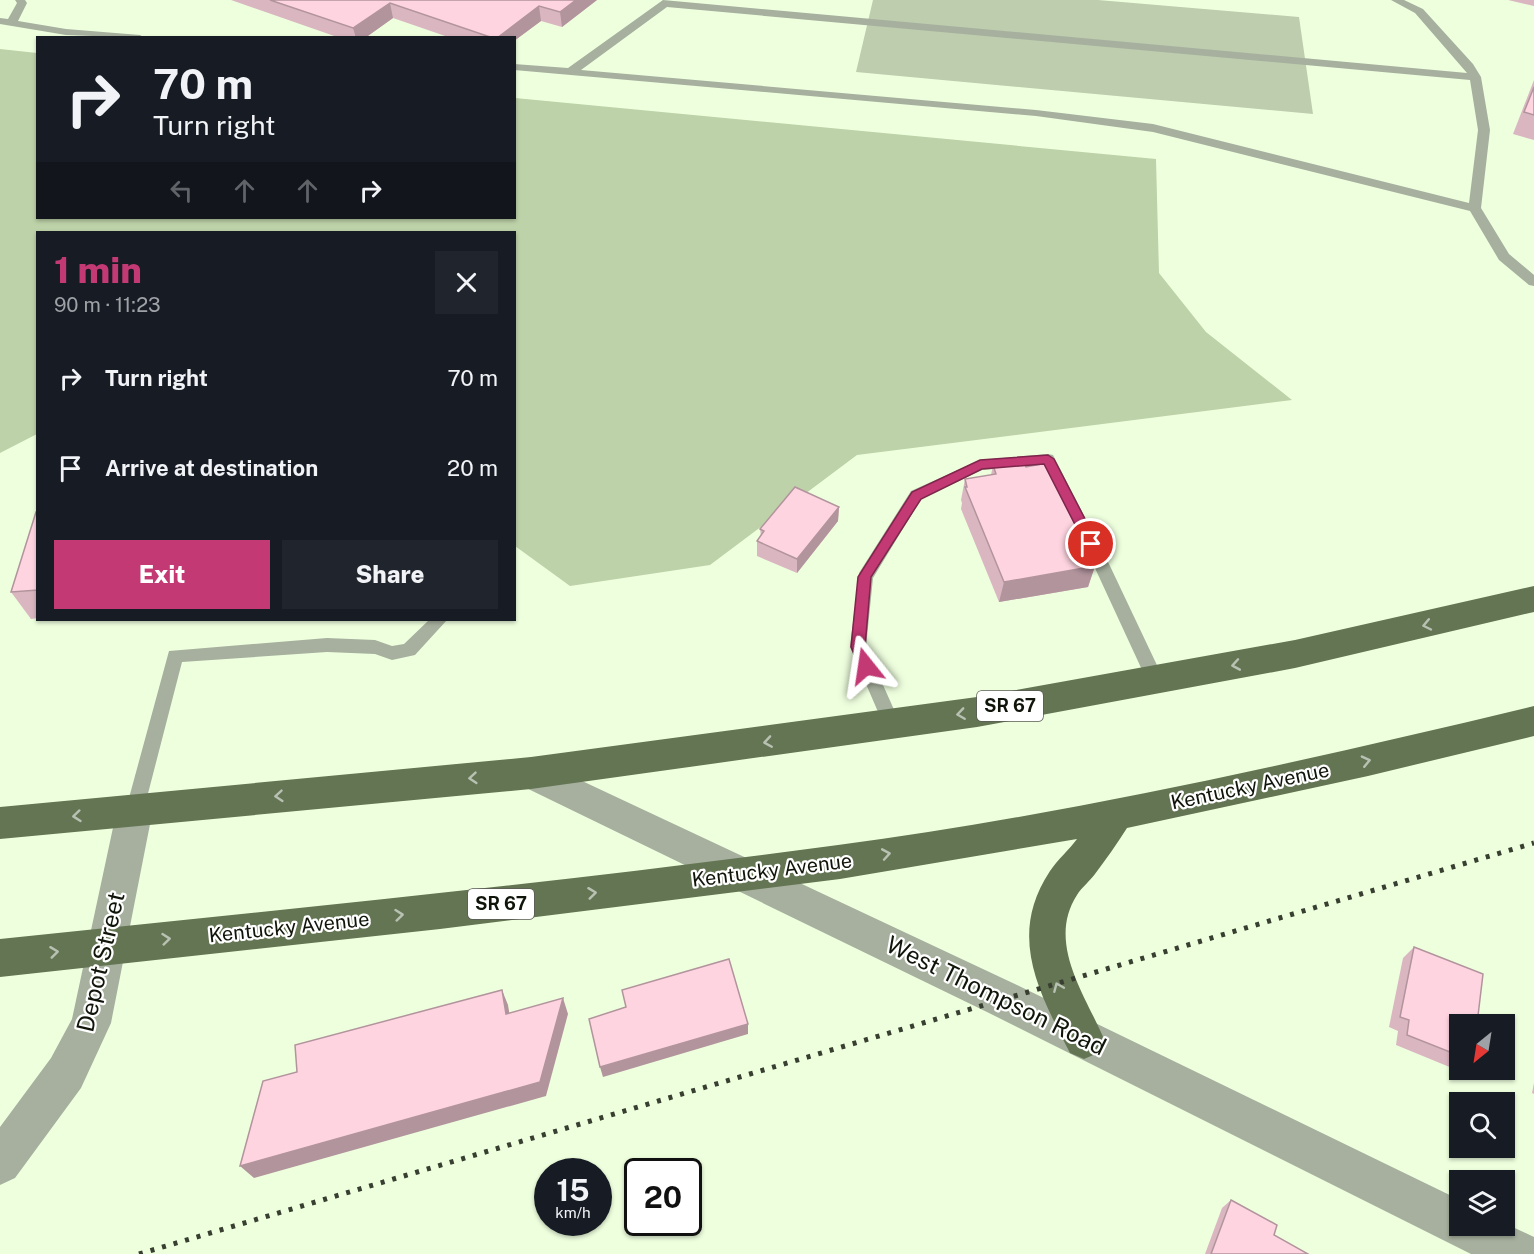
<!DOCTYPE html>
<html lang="en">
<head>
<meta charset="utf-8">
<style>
  body { margin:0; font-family:"Public Sans",sans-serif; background:#20242c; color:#f1f3f6; height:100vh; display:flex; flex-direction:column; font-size:22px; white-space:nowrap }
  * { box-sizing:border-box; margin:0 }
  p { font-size:20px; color:#9ea1a6 }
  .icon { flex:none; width:33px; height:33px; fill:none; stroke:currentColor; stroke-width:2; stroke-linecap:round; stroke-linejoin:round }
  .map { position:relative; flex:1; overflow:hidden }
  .sheet { position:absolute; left:36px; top:231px; width:480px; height:390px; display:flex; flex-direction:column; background:#171b24; border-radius:0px; box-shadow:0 2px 4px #0004 }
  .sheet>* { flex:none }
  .top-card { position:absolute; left:36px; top:36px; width:480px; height:183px; border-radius:0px; box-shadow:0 2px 4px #0004; background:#171b24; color:#f1f3f6; overflow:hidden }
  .needle { width:39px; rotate:210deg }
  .buttons { position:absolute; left:1449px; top:1014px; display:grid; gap:12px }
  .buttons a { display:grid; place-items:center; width:66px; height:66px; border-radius:0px; background:#171b24; box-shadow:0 2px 4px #0004; font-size:30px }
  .speed { position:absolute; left:534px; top:1158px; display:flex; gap:12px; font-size:30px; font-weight:700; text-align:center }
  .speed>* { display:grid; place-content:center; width:78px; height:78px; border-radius:50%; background:#171b24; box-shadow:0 2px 4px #0004; line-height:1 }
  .speed small { font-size:15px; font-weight:400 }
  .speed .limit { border:3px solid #111; border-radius:9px; background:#fff; color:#111 }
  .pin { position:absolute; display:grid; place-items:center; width:51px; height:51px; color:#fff; margin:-26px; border:3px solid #fff; border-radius:50%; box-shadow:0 2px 6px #0007 }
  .me { position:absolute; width:66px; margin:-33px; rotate:345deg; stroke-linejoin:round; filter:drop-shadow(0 0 4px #0008) }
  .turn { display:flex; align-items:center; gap:21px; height:126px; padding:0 18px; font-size:27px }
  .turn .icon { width:78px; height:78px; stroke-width:2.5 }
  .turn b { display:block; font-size:42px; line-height:51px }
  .lanes { display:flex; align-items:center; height:57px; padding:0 18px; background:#0003; justify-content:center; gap:30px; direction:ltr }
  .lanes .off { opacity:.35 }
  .round { display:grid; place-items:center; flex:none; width:63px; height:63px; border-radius:0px; background:#20242c }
  .headline { display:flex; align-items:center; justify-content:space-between; height:102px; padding:0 18px }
  h1 { font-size:36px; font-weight:800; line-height:45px; color:#c23973 }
  .action { display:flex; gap:12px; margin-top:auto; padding:12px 18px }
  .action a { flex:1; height:69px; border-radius:0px; background:#c23973; color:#fff; font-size:24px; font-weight:800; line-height:69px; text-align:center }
  .action a+a { background:#20242c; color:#f1f3f6 }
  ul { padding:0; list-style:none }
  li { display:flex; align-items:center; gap:18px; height:90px; padding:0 18px }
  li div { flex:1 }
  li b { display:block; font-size:22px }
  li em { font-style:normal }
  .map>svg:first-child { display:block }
  .green { fill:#bdcdae }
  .forest { fill:#bdd2a8 }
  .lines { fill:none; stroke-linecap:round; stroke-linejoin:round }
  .lane { fill:#a7b09e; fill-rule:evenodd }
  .street { fill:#a7b09e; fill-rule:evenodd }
  .primary { fill:#647554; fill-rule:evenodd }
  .rail { stroke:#383f30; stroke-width:5; stroke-dasharray:4 8; stroke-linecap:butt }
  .wall { fill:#dab6c1 }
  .shaded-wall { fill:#b2949d }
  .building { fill:#fed4e0; stroke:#b2949d; stroke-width:1.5 }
  .oneway { stroke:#b9c1b2 }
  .route { fill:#c23973; stroke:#7e254b; stroke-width:1.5 }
  .labels { text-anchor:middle; stroke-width:4.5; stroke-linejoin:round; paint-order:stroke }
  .shield { fill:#fff; stroke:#585b54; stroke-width:1.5 }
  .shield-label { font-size:18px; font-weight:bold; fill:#10150a }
  .street-label { font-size:20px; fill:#10150a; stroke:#fff }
  .near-street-label { font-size:24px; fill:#10150a; stroke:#fff }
</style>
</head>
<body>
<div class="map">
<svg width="1534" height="1254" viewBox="0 0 1534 1254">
  <rect width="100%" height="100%" fill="#eeffde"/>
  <!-- green -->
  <path class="green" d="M873 0H1098L1299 17 1313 114 856 72Z"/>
  <!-- forest -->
  <path class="forest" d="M0 49 37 53 38 218H514L515 98 1156 159 1159 273 1206 332 1292 400 857 455 710 565 570 586 515 546 514 232H38L37 434 0 453Z"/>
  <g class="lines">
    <!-- lane -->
    <g class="lane">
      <path d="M15 0H25L27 3 18 21 66 29 140 35 145 38 66 35 0 24V18L8 19 17 3Z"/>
      <path d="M663 0 1467 73 1415 13 1391 0H1404L1423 9 1473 64 1481 77 1490 130 1481 208 1509 254 1534 275V286L1529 285 1499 260 1470 211 1153 132 1036 116 514 70V64L568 68ZM667 7 1470 80 1478 130 1469 203 1153 124 1036 110 581 70Z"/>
      <path d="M1048 454 1053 455 1055 459 1110 566 1164 680 1161 685 1155 687 1149 685 1094 566 1043 465 982 470 921 499 873 578 866 647 900 723 897 728 891 730 885 728 850 647 859 573 911 491 980 460Z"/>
      <path d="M429 620H447L415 655 392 660 375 654 327 652 182 662 144 809 141 815 135 817 129 815 126 809 169 651 327 638 375 640 392 646 404 644Z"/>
    </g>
    <!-- street -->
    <g class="street">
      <path d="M531 757 1017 985 1460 1200V1226H1504V1223L1534 1237V1254H1471L989 1013 518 784 513 773 518 762Z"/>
      <path d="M135 793 148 798 153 809 111 1023 81 1088 15 1178 0 1185V1127L51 1058 72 1019 117 809 122 798Z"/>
    </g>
    <!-- primary -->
    <g class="primary">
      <path d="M1534 586V612L1295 668 977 727 531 789 0 839V807L531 757 977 697 1295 640Z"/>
      <path d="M1534 706V736L1368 776 1127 828C1117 844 1106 859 1095 874 1090 881 1082 887 1077 895 1046 943 1086 996 1104 1039L1098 1053 1084 1059 1070 1053C1039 992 1007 936 1050 871 1058 859 1069 850 1077 839L840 879 440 929 0 977V939C279 910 559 883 838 845 1072 814 1304 761 1534 706Z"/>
    </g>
    <!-- rail -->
    <path class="rail" d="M139 1254 1534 843"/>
  </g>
  <!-- wall -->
  <g class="wall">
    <path d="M231 0H597L562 27 541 21 514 41V38H451L393 18 365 38H340Z"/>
    <path d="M1508 0H1534V6Z"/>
    <path d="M1534 80V140L1513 134Z"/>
    <path d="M993 465 1026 467 1095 566 1088 587 999 602 961 509 962 503 961 500 965 479 991 475Z"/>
    <path d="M839 507 838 521 797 573 757 556V541L761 536 760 529Z"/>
    <path d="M38 512V618L31 619 11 592Z"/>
    <path d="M1414 947 1460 1024V1062L1452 1068 1396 1045 1398 1031 1389 1027 1403 958Z"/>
    <path d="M1534 1083V1094L1532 1093Z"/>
    <path d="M1231 1200 1274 1235 1308 1254H1205L1222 1208Z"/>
  </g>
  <!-- shaded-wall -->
  <g class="shaded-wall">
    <path d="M576 0H597L562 27 560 12Z"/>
    <path d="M390 3 393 18 365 38H356L353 28Z"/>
    <path d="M539 6 541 21 514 41V38H497Z"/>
    <path d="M839 507 838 521 797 573V559Z"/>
    <path d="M1095 566 1088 587 999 602 1004 582Z"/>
    <path d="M502 990 508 1005 512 1029 506 1014Z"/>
    <path d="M563 998 568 1014 546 1096 254 1178 240 1166Z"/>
    <path d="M748 1024V1034L603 1077 600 1067Z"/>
  </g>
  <!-- building -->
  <g class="building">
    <path d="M270 0H576L560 12 539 6 497 38H493L390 3 353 28Z"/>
    <path d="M1534 87V115L1524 112Z"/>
    <path d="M1023 460 1026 467 1047 463 1095 566 1004 582 965 487H967L965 479 996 474 993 465Z"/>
    <path d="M795 487 839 507 797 559 757 541 764 531 760 529Z"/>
    <path d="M36 512H38V590L11 592Z"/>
    <path d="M1414 947 1483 974 1477 1024H1460V1056L1407 1035 1409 1020 1400 1017Z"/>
    <path d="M729 959 748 1024 600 1067 589 1019 626 1007 622 990Z"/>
    <path d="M502 990 506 1014 563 998 540 1082 240 1166 263 1081 297 1072 295 1045Z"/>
    <path d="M1231 1200 1277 1225 1274 1235 1308 1254H1211Z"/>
  </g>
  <!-- one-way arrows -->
  <defs><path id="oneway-chevron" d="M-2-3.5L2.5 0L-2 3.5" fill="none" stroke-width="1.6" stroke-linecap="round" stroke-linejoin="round" transform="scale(1.5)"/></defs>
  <g class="oneway">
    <use href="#oneway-chevron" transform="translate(1427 625) rotate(168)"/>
    <use href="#oneway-chevron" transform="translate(1236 665) rotate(170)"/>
    <use href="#oneway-chevron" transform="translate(961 714) rotate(172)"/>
    <use href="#oneway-chevron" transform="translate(768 742) rotate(171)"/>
    <use href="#oneway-chevron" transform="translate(1366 761) rotate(-13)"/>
    <use href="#oneway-chevron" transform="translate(473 778) rotate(175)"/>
    <use href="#oneway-chevron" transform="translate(279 796) rotate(175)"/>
    <use href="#oneway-chevron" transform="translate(77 816) rotate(174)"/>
    <use href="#oneway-chevron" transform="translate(886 854) rotate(-10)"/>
    <use href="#oneway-chevron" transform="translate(592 893) rotate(-7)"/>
    <use href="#oneway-chevron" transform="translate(399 915) rotate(-6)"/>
    <use href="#oneway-chevron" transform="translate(166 939) rotate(-6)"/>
    <use href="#oneway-chevron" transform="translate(54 952) rotate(-7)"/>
    <use href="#oneway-chevron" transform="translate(1058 987) rotate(-113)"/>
  </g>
  <!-- route -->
  <path class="route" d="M1048 455 1054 459 1098 544 1096 548H1087L1044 464 982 469 921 499 871 577 865 647 873 666 871 670H861L851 647 858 577 912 492 980 460Z"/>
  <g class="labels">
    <!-- shield labels -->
    <g class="shield">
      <rect x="977" y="691" width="66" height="30" rx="4.5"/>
      <rect x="468" y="889" width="66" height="30" rx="4.5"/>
    </g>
    <g class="shield-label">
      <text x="1010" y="712">SR 67</text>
      <text x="501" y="910">SR 67</text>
    </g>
    <!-- street labels -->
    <g class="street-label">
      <text transform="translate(1250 786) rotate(-12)" y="7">Kentucky Avenue</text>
      <text transform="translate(772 870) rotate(-7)" y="7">Kentucky Avenue</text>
      <text transform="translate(289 927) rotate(-6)" y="7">Kentucky Avenue</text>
    </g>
    <!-- near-street labels -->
    <g class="near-street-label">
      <text transform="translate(101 962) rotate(-77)" y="8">Depot Street</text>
      <text transform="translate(996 996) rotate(26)" y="8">West Thompson Road</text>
    </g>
  </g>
</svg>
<div class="buttons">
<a><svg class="needle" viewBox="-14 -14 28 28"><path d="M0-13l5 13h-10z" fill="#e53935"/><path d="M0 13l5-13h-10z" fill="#9ea1a6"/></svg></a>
<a><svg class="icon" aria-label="search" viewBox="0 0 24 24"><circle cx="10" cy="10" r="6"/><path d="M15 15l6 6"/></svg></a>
<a><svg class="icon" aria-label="layers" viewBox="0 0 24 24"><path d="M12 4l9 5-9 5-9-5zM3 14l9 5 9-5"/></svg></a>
</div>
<div class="speed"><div>15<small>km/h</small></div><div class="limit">20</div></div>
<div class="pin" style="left:1091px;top:544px;background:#d93025"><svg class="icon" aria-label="arrive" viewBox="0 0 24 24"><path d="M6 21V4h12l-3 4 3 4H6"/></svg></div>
<svg class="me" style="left:866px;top:666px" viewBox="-20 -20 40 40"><path d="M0-17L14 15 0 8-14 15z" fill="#c23973" stroke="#fff" stroke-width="4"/></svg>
<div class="top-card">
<div class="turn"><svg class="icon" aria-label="right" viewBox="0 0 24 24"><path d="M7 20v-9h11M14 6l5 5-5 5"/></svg><div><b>70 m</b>Turn right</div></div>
<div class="lanes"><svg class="icon off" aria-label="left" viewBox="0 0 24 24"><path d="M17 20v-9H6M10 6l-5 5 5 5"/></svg><svg class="icon off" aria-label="ahead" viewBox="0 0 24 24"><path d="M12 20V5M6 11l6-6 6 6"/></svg><svg class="icon off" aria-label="ahead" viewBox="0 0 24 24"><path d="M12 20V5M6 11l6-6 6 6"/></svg><svg class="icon" aria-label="right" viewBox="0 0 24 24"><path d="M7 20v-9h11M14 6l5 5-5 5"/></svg></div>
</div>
<section class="sheet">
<div class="headline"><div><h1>1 min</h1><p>90 m · 11:23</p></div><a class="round"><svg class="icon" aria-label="close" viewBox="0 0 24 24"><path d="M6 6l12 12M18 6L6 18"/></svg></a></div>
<ul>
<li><svg class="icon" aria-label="right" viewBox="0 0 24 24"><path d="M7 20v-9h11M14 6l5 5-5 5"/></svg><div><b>Turn right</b></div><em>70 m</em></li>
<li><svg class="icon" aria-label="arrive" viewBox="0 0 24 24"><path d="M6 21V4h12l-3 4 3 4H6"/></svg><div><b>Arrive at destination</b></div><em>20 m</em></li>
</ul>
<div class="action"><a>Exit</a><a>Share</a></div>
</section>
</div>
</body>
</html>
